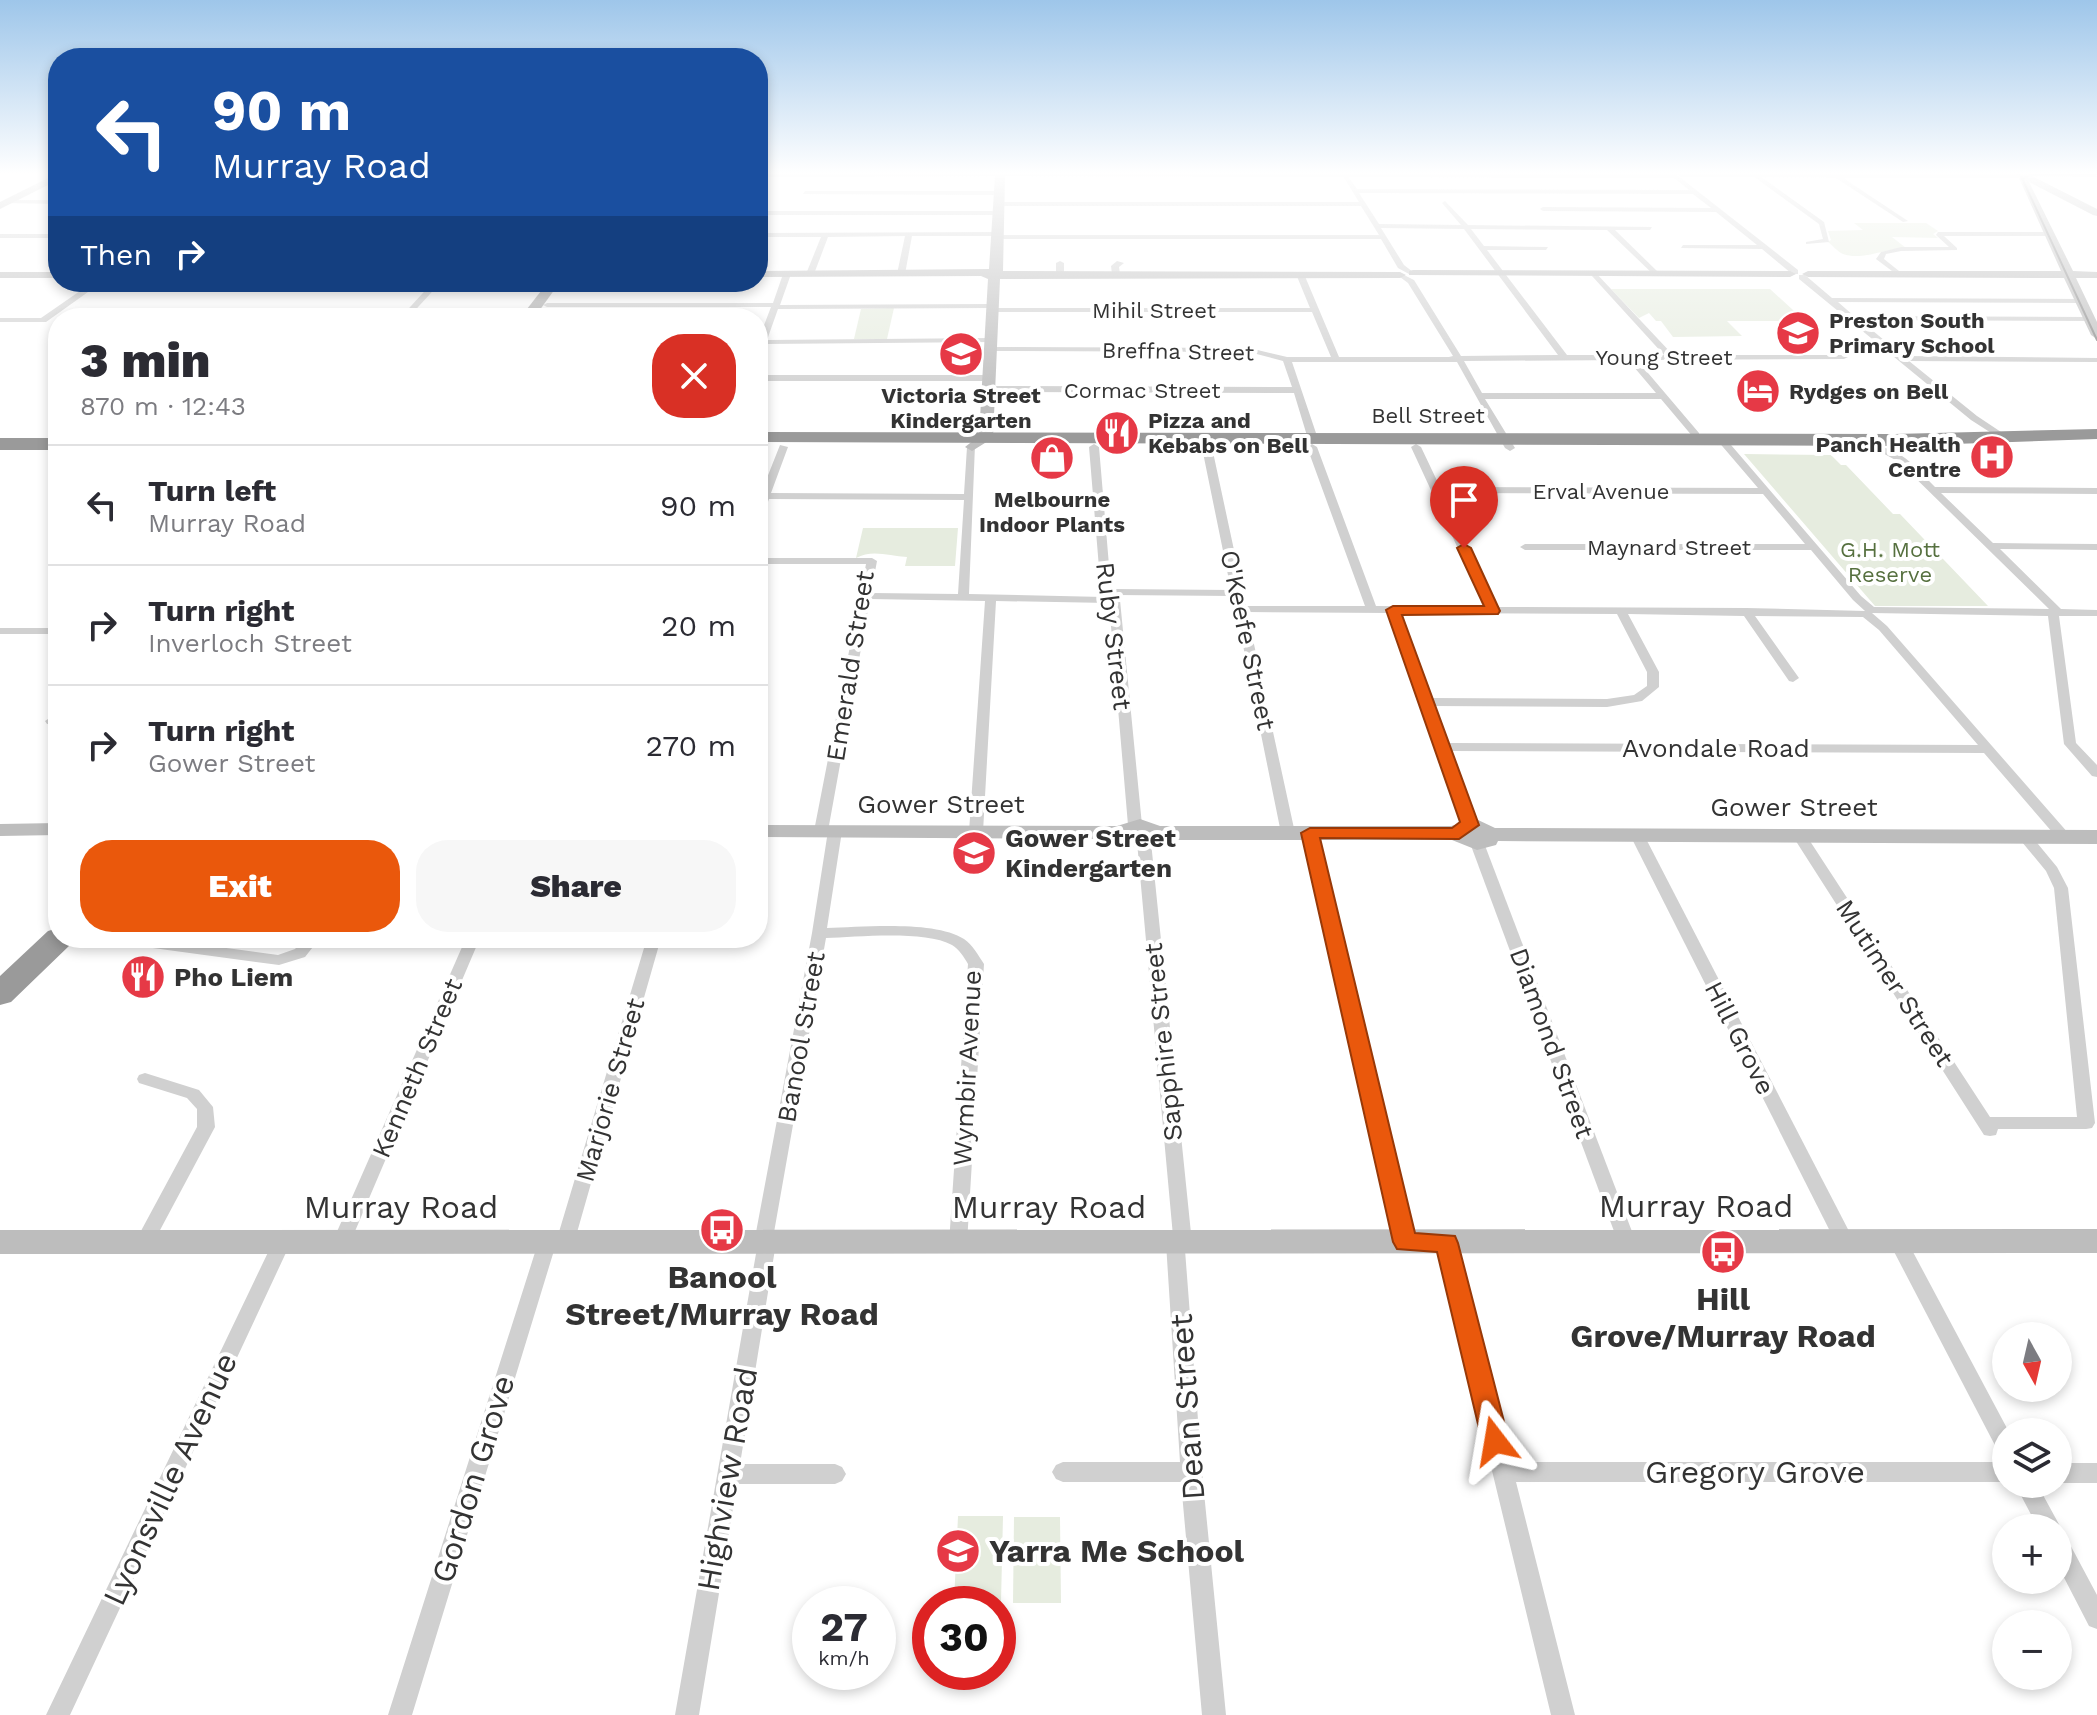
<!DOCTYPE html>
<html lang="en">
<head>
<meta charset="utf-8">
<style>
  body { margin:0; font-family:"Work Sans",sans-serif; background:#f7f7f7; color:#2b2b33; height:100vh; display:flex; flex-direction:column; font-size:30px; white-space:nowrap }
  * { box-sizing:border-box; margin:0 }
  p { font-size:26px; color:#7c7c81 }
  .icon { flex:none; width:44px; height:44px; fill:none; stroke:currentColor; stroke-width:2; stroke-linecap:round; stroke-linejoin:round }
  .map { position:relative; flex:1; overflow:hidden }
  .drawer { position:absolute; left:48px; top:308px; width:720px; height:640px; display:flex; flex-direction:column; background:#fff; border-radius:32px; box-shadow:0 4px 12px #0003 }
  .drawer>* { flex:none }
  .guide { position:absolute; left:48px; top:48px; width:720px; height:244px; border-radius:32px; box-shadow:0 4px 12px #0003; background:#1a4fa0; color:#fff; overflow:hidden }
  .needle { width:52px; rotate:172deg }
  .tools { position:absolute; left:1992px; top:1322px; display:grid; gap:16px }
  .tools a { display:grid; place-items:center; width:80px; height:80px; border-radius:50%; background:#fff; box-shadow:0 4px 12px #0003; font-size:40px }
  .speed { position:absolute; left:792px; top:1586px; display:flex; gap:16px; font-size:40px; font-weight:700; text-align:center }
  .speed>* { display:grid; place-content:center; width:104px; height:104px; border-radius:50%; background:#fff; box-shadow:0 4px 12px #0003; line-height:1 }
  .speed small { font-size:20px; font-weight:400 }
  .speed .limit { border:12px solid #d22; background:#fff; color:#111 }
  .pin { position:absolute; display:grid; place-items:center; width:68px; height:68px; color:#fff; margin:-82px -34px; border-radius:50% 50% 50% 0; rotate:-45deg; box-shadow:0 0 8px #0007 }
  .pin .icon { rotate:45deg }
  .me { position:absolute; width:88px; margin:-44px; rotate:346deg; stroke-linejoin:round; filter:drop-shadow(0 0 6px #0008) }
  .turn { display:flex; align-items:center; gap:28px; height:168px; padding:0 32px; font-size:36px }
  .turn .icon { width:104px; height:104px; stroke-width:2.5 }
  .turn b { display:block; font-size:56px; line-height:68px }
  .then { display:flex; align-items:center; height:76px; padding:0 32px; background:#0003; gap:16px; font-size:30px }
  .round { display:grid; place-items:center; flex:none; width:84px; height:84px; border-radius:32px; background:#f7f7f7 }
  .overview { display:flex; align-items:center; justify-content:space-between; height:136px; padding:0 32px }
  h1 { font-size:48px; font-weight:800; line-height:60px }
  .cta { display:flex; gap:16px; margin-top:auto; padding:16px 32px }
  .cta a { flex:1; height:92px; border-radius:32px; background:#ea580c; color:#fff; font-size:32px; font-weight:800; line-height:92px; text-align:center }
  .cta a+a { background:#f7f7f7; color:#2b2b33 }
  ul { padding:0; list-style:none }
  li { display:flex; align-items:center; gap:24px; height:120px; padding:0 32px; border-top:2px solid #e1e1e2 }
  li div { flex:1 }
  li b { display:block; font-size:30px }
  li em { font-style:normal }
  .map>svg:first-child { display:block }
  .green { fill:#e6ecdf }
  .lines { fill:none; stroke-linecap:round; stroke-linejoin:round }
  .street { fill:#d0d0d0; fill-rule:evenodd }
  .secondary { fill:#bdbdbd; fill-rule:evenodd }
  .primary { fill:#ababab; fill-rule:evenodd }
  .highway { fill:#9a9a9a; fill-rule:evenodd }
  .tram { stroke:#888; stroke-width:2 }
  .route { fill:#ea580c; stroke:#983908; stroke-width:2 }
  .labels { text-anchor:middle; stroke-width:8; stroke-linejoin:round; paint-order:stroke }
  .far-street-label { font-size:22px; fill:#333; stroke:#fff }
  .far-poi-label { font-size:22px; font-weight:bold; fill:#333; stroke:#fff; text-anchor:start }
  .far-park-label { font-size:22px; fill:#56703f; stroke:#fff }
  .street-label { font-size:26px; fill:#333; stroke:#fff }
  .poi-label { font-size:26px; font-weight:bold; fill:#333; stroke:#fff; text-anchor:start }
  .near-street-label { font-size:32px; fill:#333; stroke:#fff }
  .near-poi-label { font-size:32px; font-weight:bold; fill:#333; stroke:#fff }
</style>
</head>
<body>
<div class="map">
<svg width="2097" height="1715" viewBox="0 0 2097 1715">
  <rect width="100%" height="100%" fill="#fff"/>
  <!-- green -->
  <g class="green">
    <path d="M1854 223H1926L1938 231 1933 234 1938 238 1892 237 1906 248C1887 248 1862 261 1843 254 1838 252 1832 245 1828 242L1831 240 1828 231 1863 230Z"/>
    <path d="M1611 289H1770L1805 321H1727L1742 336 1673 337 1661 321H1656L1649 313 1639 318Z"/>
    <path d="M894 308 887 339H854L861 309Z"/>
    <path d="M1744 454 1831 455 1841 465H1846L1893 514H1900L1988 606H1875Z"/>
    <path d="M863 528H958L955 566H905L907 557C889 556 872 549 856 558Z"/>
    <path d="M958 1516H1003L1001 1602H954Z"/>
    <path d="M1014 1517H1060L1061 1603H1013Z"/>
  </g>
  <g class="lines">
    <!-- street -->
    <g class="street">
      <path d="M46 172 58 173V177L47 173Z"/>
      <path d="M766 172 769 174 761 191 758 193V184Z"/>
      <path d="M2024 173H2097V177L2022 176Z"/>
      <path d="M1346 174 1357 189 1689 190 1672 176 1677 175 1798 270V274H1792L1762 249 1681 248 1683 245H1757L1716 212 1543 211 1540 209 1543 207 1711 208 1693 194 1359 193 1379 224 1461 225 1442 203 1445 201 1468 225 1652 227 1650 230H1615L1658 272 1659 274 1655 276 1607 230 1471 229 1484 246 1548 247 1546 250H1487L1567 355H1664L1592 276 1591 274 1595 272 1673 355H1844L1848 357 1844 359 1637 360 1699 433V437H1693L1661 399H1485L1515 448 1510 451 1505 448 1457 362H1292L1318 439 1313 442 1308 439 1294 393 988 392 984 389 988 386 1292 387 1283 361 1249 352 990 351 986 349 990 347 1249 348 1287 357H1331L1312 312H992L988 310 990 308 778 309 767 340 991 338 995 340 991 342 765 344 762 352 758 354V341L771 307H547L543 305 547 303H773L783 274 787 272 791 274 780 305 993 304 997 306 995 308H1310L1296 274 1300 272 1304 274 1339 357H1449L1453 356 1408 283 1400 277 1404 275 1414 280 1461 356 1558 355 1464 229 1381 228 1404 265 1413 272 1409 274 1398 268 1381 239H997L994 236H912L905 274 901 276 897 274 905 236 828 237 814 274 810 276 806 274 821 237H758V233L997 232 1000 235H1379L1361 206H998L995 204 998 202H1359L1343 176ZM1628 360 1656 393H1482L1464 361Z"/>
      <path d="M1753 174H1757L1824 222 1829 242 1806 244V242L1823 239 1819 224 1753 176Z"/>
      <path d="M1833 174H1837L1908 221 1903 222 1833 176Z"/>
      <path d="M805 191H999L1002 193 999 195 803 194Z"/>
      <path d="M7 200H58V204L5 203Z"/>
      <path d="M758 211H998L1001 213 998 215H758Z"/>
      <path d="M1938 232H2049L2052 234 2049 236H1944L1957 248V250L1901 251 1886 254 1884 259 1904 275 1900 277 1876 259 1881 252 1901 247H1949L1936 235Z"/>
      <rect x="0" y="234" width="58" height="4"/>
      <path d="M1060 261 1064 263V274L1060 276 1056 274V263Z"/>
      <path d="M1117 261 1124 263 1119 267 1120 274 1116 276 1112 274 1111 266Z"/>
      <path d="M1799 275H1805L1832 298 2083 299 2084 301 2080 303 1838 302 1854 316 2089 317 2093 319 2092 321 1860 320 1903 356 2097 358V362L1909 361 1977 416 2007 436 1999 438 1971 420 1799 279Z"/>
      <path d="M93 282H102L46 322H0V318H41Z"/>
      <path d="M433 282H441L408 318H400Z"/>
      <path d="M758 375H989L993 378 989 381H758Z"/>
      <path d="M1205 435 1210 438 1246 606H1365L1307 447 1312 444 1317 447 1376 606 1485 607 1411 447 1416 444 1421 447 1440 487 1758 488 1717 440 1725 438 1861 596 1874 607 2049 609 1899 462 1879 451V447C1901 448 1920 472 1935 487L2097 488V494L1941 493 1993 543 2097 544V550L2000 549 2061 609 2097 610V616H2059L2076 743 2097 765V777L2092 776 2064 744 2048 616 1872 613 1887 626 2069 834 2071 837 2069 840H2059L1984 753 1450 751 1477 825 1470 829 1463 825 1389 613 1247 612 1295 833 1288 837 1281 833 1233 596 1116 595 1120 600 1142 825 1135 829 1128 825 1109 603 996 601 983 832 976 836 969 832 985 601 870 599 828 831 826 834H816L814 831 866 564H758V558H872L877 561 871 593 958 594 964 500 769 499 763 516 758 519V493H761L780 445 788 447 771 493 964 494 967 447 975 445 969 594 1104 597 1101 592 1089 447 1094 444 1099 447 1111 589 1231 590 1200 438ZM1442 493 1763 494 1805 544H1525L1520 547 1525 550H1811L1853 600 1865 611 1746 608 1497 607ZM1400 613 1617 614 1647 672V686L1634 695 1607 699 1431 698ZM1628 614 1744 616 1789 681 1793 682 1799 678 1755 616 1863 617 1879 630 1978 745 1447 743 1433 706 1607 707 1642 701 1659 687V672Z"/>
      <rect x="0" y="628" width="58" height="6"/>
      <path d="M51 717H58V725L47 724 45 721Z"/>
      <path d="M835 827 842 831 827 928C862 927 935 920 964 939 973 945 978 955 984 964L967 1243 965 1248 958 1250 951 1248 949 1243 968 964C964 957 959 949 952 945 925 930 857 937 826 938L773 1238 776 1243 740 1464H835L842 1467 846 1474 842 1481 835 1484H737L699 1715H675L757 1248 754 1243 812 933 828 831Z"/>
      <path d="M1310 829 1317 833 1414 1242 1412 1247 1405 1249 1398 1247 1396 1242 1303 833Z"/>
      <path d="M1636 829 1643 833 1852 1237 1854 1242 1852 1247 1845 1249 1838 1247 1629 833Z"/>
      <path d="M1799 831 1806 835 1990 1117H2077L2054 888 2046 871 2017 836 2019 833H2029L2057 867 2068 888 2095 1123 2092 1128 2086 1129H1998L1996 1135 1990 1136 1984 1135 1792 835Z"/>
      <path d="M1144 838 1151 842 1192 1243 1190 1248 1185 1250 1202 1472 1226 1715H1202L1181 1482H1063L1056 1479 1052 1472 1056 1465 1063 1462H1180L1166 1243 1168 1238 1173 1236 1137 842Z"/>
      <path d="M1477 839 1484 843 1636 1242 1634 1247 1627 1249 1620 1247 1618 1242 1470 843Z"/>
      <path d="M109 938H153L278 955 295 949 305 938H320L305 957 279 965 116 943Z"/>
      <path d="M466 938H480L350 1243 348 1248 341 1250 334 1248 332 1243Z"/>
      <path d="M647 938H661L574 1243 572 1248 565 1250 558 1248 556 1244 412 1715H388L538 1243 540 1238 547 1236 554 1238 556 1242Z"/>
      <path d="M145 1073 199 1090 213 1107 215 1127 151 1247 144 1249 137 1247 135 1242 197 1127V1109L187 1098 139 1083 137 1079 139 1075Z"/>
      <path d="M282 1235 289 1237 291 1242 70 1715H46L273 1242 275 1237Z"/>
      <path d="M1898 1235 1905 1237 2009 1432H2006V1455L1999 1453 1889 1242 1891 1237Z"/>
      <path d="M1446 1236 1453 1238 1455 1243 1511 1462H2006V1482H1516L1575 1715H1551L1437 1243 1439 1238Z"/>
      <rect x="2058" y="1463" width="39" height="20"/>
      <path d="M2015 1484H2037L2061 1528 2058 1534 2066 1537 2097 1595V1629L2089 1626 2058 1566V1528H2038Z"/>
    </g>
    <!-- secondary -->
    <g class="secondary">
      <path d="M758 172H1672L1677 175 1672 178 1005 176 1003 271 1400 272 1406 275 1400 278 1000 279 993 438 972 451 965 447 979 436 988 279 981 276 758 277V271L989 269 995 176 758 177Z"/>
      <path d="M1679 172H2024L2097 209V216L2093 215 2029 182 2073 271 2097 272V278H2076L2097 322V339L2091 335 2064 278 1808 277 1802 274 1808 271H2061L2019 178 1681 177 1676 174Z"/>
      <path d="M58 173V180L0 209V202Z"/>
      <path d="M1413 270 1790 271 1796 274 1790 277 1409 275V271Z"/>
      <rect x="0" y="272" width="58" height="6"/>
      <path d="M1140 819 1160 826H1451L1476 819 1495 828 2097 830V844L1498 841 1496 845 1477 850 1452 840H1161L1159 844 1138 849 1116 839 758 837V825L1117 826Z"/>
      <path d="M58 823V835L0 836V824Z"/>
      <path d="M2097 1229V1253L0 1254V1230Z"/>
    </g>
    <!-- primary -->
    <path class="primary" d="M548 282H560L534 318H520Z"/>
    <!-- highway -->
    <g class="highway">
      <path d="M2097 429V439L1895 446 758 442V432L1895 434Z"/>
      <rect x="0" y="438" width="58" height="12"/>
      <path d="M58 928V938H74L70 945 11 1002 0 1005V976L48 931Z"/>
    </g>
    <!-- tram -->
    <g class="tram">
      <path d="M2016 172 2021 176 2097 340"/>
      <path d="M2022 179 2030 175 2097 174"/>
    </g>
  </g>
  <!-- sky -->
  <linearGradient id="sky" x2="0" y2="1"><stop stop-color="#9ec6ea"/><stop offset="0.42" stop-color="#fff"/><stop offset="1" stop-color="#fff" stop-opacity="0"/></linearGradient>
  <rect width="2097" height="412" fill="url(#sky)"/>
  <!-- route -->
  <path class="route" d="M1464 544 1471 548 1500 611 1498 614 1402 615 1479 825 1459 839 1320 838 1415 1233 1455 1236 1458 1243 1509 1441 1505 1450 1495 1454 1486 1450 1482 1441 1437 1252 1397 1249 1393 1242 1301 833 1310 828H1452L1460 822 1386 610 1393 606H1484L1457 548Z"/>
  <!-- icons -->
  <defs>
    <g id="school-disc" transform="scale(2.3)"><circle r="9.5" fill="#e63946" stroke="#fff"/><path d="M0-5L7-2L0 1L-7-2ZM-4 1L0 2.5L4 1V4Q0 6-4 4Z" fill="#fff"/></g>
    <g id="hotel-disc" transform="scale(2.3)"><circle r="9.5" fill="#e63946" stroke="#fff"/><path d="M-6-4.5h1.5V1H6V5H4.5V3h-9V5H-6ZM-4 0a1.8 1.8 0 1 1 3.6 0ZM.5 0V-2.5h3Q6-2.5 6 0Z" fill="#fff"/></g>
    <g id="restaurant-disc" transform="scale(2.3)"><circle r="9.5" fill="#e63946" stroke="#fff"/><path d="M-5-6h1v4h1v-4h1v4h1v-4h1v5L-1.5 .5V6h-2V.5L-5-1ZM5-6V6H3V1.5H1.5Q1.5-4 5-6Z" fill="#fff"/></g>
    <g id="hospital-disc" transform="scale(2.3)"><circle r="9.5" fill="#e63946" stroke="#fff"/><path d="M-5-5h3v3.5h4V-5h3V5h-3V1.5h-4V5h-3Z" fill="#fff"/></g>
    <g id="shop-disc" transform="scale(2.3)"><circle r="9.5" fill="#e63946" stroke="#fff"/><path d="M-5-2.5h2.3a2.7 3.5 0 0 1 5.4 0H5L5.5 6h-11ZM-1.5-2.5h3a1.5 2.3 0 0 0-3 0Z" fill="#fff"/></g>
    <g id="bus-disc" transform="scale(2.3)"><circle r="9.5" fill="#e63946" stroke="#fff"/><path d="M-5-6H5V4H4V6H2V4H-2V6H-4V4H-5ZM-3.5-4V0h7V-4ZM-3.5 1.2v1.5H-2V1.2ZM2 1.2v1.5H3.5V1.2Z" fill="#fff"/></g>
  </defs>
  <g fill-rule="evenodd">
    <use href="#school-disc" x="1798" y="333"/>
    <use href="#school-disc" x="961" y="354"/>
    <use href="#hotel-disc" x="1758" y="391"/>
    <use href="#restaurant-disc" x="1117" y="433"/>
    <use href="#hospital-disc" x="1992" y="457"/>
    <use href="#shop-disc" x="1052" y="458"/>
    <use href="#school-disc" x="974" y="853"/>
    <use href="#restaurant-disc" x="143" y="977"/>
    <use href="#bus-disc" x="722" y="1230"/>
    <use href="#bus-disc" x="1723" y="1252"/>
    <use href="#school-disc" x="958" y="1551"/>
  </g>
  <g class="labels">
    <!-- far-street labels -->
    <g class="far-street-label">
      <text x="1154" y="318">Mihil Street</text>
      <text transform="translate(1178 351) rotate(1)" y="8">Breffna Street</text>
      <text x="1664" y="365">Young Street</text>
      <text x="1142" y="398">Cormac Street</text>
      <text x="1428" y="423">Bell Street</text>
      <text x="1601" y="499">Erval Avenue</text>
      <text x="1669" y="555">Maynard Street</text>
    </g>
    <!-- far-poi labels -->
    <g class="far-poi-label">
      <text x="1829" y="328">Preston South<tspan x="1829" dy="25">Primary School</tspan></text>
      <text x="1789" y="399">Rydges on Bell</text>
      <text x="961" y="403" text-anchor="middle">Victoria Street<tspan x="961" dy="25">Kindergarten</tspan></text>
      <text x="1148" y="428">Pizza and<tspan x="1148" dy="25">Kebabs on Bell</tspan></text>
      <text x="1961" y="452" text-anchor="end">Panch Health<tspan x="1961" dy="25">Centre</tspan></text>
      <text x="1052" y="507" text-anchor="middle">Melbourne<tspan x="1052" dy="25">Indoor Plants</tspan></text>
    </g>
    <!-- far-park labels -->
    <g class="far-park-label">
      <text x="1890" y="557">G.H. Mott<tspan x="1890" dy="25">Reserve</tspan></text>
    </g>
    <!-- street labels -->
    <g class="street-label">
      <text transform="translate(1114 636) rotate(83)" y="9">Ruby Street</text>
      <text transform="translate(1248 640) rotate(78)" y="9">O'Keefe Street</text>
      <text transform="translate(850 666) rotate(-81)" y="9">Emerald Street</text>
      <text x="1716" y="757">Avondale Road</text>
      <text x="941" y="813">Gower Street</text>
      <text x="1794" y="816">Gower Street</text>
      <text transform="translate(1895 983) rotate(57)" y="9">Mutimer Street</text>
      <text transform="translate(801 1037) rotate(-80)" y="9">Banool Street</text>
      <text transform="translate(1740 1038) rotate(63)" y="9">Hill Grove</text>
      <text transform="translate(1163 1042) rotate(-96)" y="9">Sapphire Street</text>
      <text transform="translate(1552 1043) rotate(70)" y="9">Diamond Street</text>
      <text transform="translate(417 1068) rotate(-67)" y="9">Kenneth Street</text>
      <text transform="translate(967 1068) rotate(-87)" y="9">Wymbir Avenue</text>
      <text transform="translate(610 1090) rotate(-74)" y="9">Marjorie Street</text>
    </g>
    <!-- poi labels -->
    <g class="poi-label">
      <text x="1005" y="847">Gower Street<tspan x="1005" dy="30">Kindergarten</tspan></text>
      <text x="174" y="986">Pho Liem</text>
    </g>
    <!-- near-street labels -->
    <g class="near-street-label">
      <text x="1696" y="1217">Murray Road</text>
      <text x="401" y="1218">Murray Road</text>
      <text x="1049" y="1218">Murray Road</text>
      <text transform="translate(1187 1407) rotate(-94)" y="11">Dean Street</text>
      <text x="1755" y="1483">Gregory Grove</text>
      <text transform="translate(170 1479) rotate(-65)" y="11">Lyonsville Avenue</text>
      <text transform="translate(473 1479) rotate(-73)" y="11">Gordon Grove</text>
      <text transform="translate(727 1479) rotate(-80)" y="11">Highview Road</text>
    </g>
    <!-- near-poi labels -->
    <g class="near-poi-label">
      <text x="722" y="1288">Banool<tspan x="722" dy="37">Street/Murray Road</tspan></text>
      <text x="1723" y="1310">Hill<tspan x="1723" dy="37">Grove/Murray Road</tspan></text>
      <text x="989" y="1562" text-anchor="start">Yarra Me School</text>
    </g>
  </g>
</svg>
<div class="tools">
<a><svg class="needle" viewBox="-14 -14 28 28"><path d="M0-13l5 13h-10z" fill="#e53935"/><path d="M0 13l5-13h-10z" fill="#7c7c81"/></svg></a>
<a><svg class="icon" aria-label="layers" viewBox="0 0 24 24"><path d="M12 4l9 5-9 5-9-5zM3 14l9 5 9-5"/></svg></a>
<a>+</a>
<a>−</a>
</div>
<div class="speed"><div>27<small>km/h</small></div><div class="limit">30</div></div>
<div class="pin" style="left:1464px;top:548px;background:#d93025"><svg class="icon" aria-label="arrive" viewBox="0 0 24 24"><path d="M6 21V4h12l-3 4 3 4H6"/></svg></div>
<svg class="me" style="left:1495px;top:1441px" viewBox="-20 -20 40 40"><path d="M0-17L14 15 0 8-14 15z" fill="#ea580c" stroke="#fff" stroke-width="4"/></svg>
<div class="guide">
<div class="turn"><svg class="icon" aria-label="left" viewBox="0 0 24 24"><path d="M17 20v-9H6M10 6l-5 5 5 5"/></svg><div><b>90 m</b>Murray Road</div></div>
<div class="then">Then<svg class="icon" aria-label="right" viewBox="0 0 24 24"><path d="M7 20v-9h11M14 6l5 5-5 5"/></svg></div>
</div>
<section class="drawer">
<div class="overview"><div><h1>3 min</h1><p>870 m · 12:43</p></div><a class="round" style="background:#d93025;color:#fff"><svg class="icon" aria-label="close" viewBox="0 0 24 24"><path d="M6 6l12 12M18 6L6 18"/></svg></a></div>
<ul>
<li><svg class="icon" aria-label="left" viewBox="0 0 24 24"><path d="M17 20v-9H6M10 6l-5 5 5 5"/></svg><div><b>Turn left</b><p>Murray Road</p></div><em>90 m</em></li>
<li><svg class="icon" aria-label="right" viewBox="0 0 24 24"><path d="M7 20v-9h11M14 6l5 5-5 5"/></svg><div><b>Turn right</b><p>Inverloch Street</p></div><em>20 m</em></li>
<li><svg class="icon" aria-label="right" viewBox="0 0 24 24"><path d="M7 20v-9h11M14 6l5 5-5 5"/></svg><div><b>Turn right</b><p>Gower Street</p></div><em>270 m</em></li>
</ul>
<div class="cta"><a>Exit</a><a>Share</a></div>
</section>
</div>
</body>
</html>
